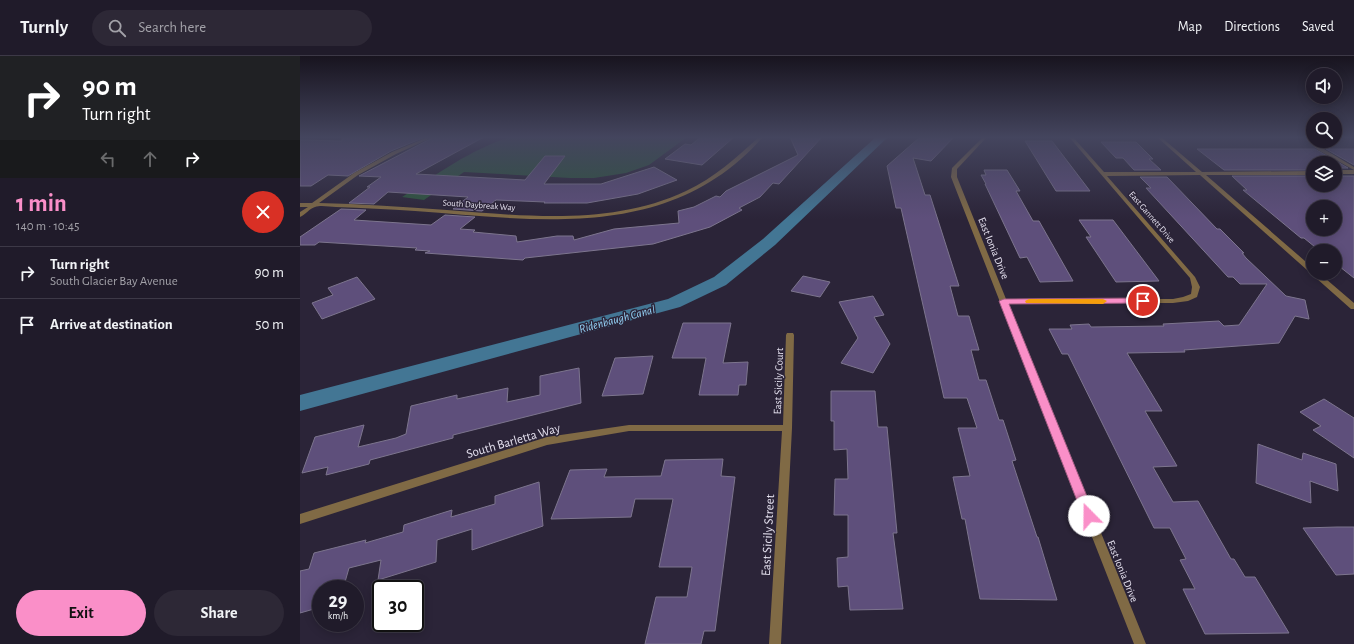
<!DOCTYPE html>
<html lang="en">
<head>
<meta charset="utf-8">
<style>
  body { margin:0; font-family:"Alegreya Sans",sans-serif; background:#2d2836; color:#f1f3f6; height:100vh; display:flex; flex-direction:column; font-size:15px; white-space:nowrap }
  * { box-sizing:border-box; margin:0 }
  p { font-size:13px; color:#a2a1a8 }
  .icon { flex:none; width:22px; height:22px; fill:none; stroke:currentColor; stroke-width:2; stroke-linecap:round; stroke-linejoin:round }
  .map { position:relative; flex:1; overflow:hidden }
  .panel { display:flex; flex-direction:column; background:#201b2a; width:300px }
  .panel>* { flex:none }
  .banner { background:#202124; color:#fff; overflow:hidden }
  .controls { position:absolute; left:1006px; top:12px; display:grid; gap:8px }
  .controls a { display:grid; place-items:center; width:36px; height:36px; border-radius:50%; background:#201b2a; box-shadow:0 2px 10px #0003,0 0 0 1px #3d3947; font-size:20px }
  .speed { position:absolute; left:12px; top:524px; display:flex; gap:8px; font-size:20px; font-weight:700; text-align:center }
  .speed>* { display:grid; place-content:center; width:52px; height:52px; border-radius:50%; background:#201b2a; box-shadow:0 2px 10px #0003,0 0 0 1px #3d3947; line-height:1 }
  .speed small { font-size:10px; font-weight:400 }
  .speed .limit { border:2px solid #111; border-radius:6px; background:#fff; color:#111 }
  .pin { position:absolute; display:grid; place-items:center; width:34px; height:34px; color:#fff; margin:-17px; border:2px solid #fff; border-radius:50%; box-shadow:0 1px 4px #0007 }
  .me { position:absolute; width:44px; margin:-22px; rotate:338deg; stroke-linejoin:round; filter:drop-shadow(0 0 3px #0008) }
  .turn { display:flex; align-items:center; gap:14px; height:84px; padding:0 16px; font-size:18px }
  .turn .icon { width:52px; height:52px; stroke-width:2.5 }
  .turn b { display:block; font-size:28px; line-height:34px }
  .lanes { display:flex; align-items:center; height:38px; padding:0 16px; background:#0003; justify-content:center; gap:20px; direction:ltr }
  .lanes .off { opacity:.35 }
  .round { display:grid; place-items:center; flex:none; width:42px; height:42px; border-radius:21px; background:#2d2836 }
  .summary { display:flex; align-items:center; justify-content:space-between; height:68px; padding:0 16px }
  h1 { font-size:24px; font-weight:700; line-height:30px; color:#fa8fc8 }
  .action { display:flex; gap:8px; margin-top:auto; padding:8px 16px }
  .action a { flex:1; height:46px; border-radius:24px; background:#fa8fc8; color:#111; font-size:16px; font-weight:700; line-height:46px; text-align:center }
  .action a+a { background:#2d2836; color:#f1f3f6 }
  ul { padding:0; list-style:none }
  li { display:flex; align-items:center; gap:12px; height:52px; padding:0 16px; border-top:1px solid #3d3947 }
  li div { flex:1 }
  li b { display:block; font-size:15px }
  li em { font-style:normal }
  header { display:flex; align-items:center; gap:24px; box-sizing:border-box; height:56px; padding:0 20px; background:#201b2a; border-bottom:1px solid #3d3947 }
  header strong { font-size:19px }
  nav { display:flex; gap:22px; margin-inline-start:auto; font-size:14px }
  .search { width:280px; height:36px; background:#2d2836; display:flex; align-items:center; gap:10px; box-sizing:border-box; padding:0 14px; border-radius:22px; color:#a2a1a8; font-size:15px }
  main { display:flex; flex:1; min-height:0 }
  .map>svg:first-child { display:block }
  .green { fill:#2d553c }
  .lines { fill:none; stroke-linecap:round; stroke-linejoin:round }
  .canal { fill:#437694; fill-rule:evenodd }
  .building { fill:#5e4f7b; stroke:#7d758e; fill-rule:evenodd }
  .minor { fill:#806a45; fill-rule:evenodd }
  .route { fill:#fa8fc8; stroke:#a25d82 }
  .slow { fill:#f59e0b }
  .labels { text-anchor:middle; stroke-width:3; stroke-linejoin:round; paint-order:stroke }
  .far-street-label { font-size:9px; fill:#e5e1ef; stroke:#2b2438 }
  .street-label { font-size:11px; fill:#e5e1ef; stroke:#2b2438 }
  .water-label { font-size:12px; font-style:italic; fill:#96d4f9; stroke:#2b2438 }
  .near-street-label { font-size:13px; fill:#e5e1ef; stroke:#2b2438 }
</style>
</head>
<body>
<header>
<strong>Turnly</strong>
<div class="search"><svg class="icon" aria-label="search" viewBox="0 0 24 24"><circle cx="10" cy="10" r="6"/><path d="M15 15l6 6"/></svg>Search here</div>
<nav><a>Map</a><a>Directions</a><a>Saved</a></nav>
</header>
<main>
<section class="panel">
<div class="banner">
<div class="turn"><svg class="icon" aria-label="right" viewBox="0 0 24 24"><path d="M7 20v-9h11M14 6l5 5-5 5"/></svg><div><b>90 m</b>Turn right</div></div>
<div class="lanes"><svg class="icon off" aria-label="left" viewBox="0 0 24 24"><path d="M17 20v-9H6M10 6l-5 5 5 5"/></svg><svg class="icon off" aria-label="ahead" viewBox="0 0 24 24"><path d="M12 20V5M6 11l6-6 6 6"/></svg><svg class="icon" aria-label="right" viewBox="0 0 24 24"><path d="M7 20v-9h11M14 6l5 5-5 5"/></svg></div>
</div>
<div class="summary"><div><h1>1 min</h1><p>140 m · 10:45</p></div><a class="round" style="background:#d93025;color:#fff"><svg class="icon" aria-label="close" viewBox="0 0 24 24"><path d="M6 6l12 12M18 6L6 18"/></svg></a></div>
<ul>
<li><svg class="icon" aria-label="right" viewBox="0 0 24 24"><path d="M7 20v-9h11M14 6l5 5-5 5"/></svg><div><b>Turn right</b><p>South Glacier Bay Avenue</p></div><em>90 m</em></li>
<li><svg class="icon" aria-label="arrive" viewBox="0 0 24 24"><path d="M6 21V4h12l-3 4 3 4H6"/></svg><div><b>Arrive at destination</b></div><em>50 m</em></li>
</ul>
<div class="action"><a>Exit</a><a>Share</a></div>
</section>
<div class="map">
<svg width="1054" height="588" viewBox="0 0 1054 588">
  <rect width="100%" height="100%" fill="#2b2438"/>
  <!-- green -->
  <path class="green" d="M210 81H387L349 109 326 117 294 122H270L164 116 124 144 102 141C138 118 169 94 210 81Z"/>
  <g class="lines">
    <!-- canal -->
    <path class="canal" d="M576 81H588L475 189 426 229 380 251 0 355V339L368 243 414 221 463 183Z"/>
  </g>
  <!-- building -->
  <g class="building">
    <path d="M42 81H125L91 95 48 120 28 119 11 130H0V84L42 85Z"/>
    <path d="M134 81H184L116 118 225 124 245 100H265L244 128H301L354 111 377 124 338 138 287 147H244L245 146 196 144 182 155 153 153 168 141 88 136 74 148 49 147 70 131H67L81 121 59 120Z"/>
    <path d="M401 81H434L402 109 365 103 385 88 391 89Z"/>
    <path d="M490 81H522L479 128 473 127 460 141 439 152 442 154 410 171 353 188 225 202 223 204 125 197 130 195 115 194 117 192 19 186 15 189H0V181L41 153 66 154 54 164 131 169 145 159 175 161 160 173 175 174 173 176 216 180 217 186 257 180H273L274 184 314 173 379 167 378 155 394 151 416 140 420 141 426 135 498 99Z"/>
    <path d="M620 81H654L631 105 613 102 625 139H630L659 230H650L658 260H669L679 294H671L679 324H686L699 364H703L716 404 712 405 737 481H738L757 544 680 543 665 463H662L653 421 670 420 658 372H677L667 342H644L601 152H596L587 110Z"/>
    <path d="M725 85H752L790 135H756Z"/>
    <path d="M801 86H836L853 103H849L861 114H834L823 102H816Z"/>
    <path d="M897 93H1015L1048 112H1035V107H1013V114H924Z"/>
    <path d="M1026 93H1054V109Z"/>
    <path d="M684 114H707L720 135H716L733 165H739L773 225 740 226 727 201 720 202 685 128H686L681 119H686Z"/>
    <path d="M932 120H1013V129H1035V120H1054V222L1035 207V195H1020L1004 182H1001L943 134H947ZM1013 151H1035V173H1013Z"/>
    <path d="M840 121H867L917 173H920L944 197H942L946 202 986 240 1005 244 1009 263 995 260 979 287 884 294 885 296 827 297 862 355H845L877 410 853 411 873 446 898 445 931 503H934L945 521H955L989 577 905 578 883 533H895L880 504 886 503 870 472H854L768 298H762L749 273H772L770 269 789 268 791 271 864 270 863 268 919 265 924 270 939 269 967 228H940L933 221H928L846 132H851Z"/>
    <path d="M779 164H813L859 225 816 226 786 181H791Z"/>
    <path d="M503 220 530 226 520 241 491 235Z"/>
    <path d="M57 221 75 243 22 263 12 247 33 239 28 232Z"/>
    <path d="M573 240 584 259 574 261 590 288 573 317 541 307 558 282 539 246Z"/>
    <path d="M383 267H431L423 307 448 306 446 329H439L438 339H399L406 302H372Z"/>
    <path d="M353 300 343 338 302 340 315 302Z"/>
    <path d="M279 312 281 347 153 379V382L70 404 69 408 26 419 28 411 2 417 15 381 64 369 58 391 96 382 106 378 111 350 157 339V343L208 332 207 346 240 339V320Z"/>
    <path d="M531 335H575L578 371H587L597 477H593L603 553 550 554 548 530 538 531 537 502 548 501V459H534L535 423H548L547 393 534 394V365H531Z"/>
    <path d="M1024 343 1054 362V402L1013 374 1021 370 1000 356Z"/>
    <path d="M958 388 1002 404 1003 397 1036 408 1038 435 1010 425 1011 447 956 427Z"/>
    <path d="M423 403 421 420 435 421 415 575H404L401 588H345L356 541H387L392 511H359L373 443H335L331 461 251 463 270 414 307 413 304 421 361 420 365 404Z"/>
    <path d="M239 426 243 470 172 494V473L137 484 136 506 78 524 81 504 49 512 43 533H21V551L0 557V515L9 513 14 497 66 484 65 487 103 476 104 469 152 454 151 461 195 448V440Z"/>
    <path d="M1037 471H1054V518L1036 519 1003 472Z"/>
  </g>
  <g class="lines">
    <!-- minor -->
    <g class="minor">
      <path d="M128 81H133L96 98 58 119 19 147C62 148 104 151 147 154 226 160 312 170 386 135 414 122 437 101 459 81H463C370 186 240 164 115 155 89 153 62 152 36 151 30 151 21 149 15 151 10 152 5 159 0 161V156L8 151H0V147H12L54 117 92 96Z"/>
      <path d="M683 81H687L657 113V121L706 243H873L883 241 891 238 892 231 890 222 769 81H773L804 116H896L857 81H861L902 116 1013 115V119H906L1013 212V217H1019L1054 247V253H1051L900 119 807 120 895 221 900 231 897 241 888 245 873 247H708L846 588H834L651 121 652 112Z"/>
      <path d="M1003 81H1007L1022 92 1054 111V118H1035V114H1054L1018 94Z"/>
      <path d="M487 277H493L494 279 492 372 481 588H469L482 375H329L247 389 0 468V458L247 381 329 369H483L486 279Z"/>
    </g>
  </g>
  <!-- sky -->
  <linearGradient id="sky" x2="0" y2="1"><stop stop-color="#18141f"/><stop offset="0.5" stop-color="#44455e"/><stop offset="1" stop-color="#44455e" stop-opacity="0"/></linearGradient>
  <rect width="1054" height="163" fill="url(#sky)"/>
  <!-- route -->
  <path class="route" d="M843 242 848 245 846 247 709 248 795 460 793 463 789 465 785 463 783 460 699 245 704 243Z"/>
  <!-- slow -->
  <path class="slow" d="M729 243H803L807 245 803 248 726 247 725 245Z"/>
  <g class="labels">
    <!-- far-street labels -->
    <g class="far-street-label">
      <text transform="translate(179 149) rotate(4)" y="3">South Daybreak Way</text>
      <text transform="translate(852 161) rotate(49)" y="3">East Gannett Drive</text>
    </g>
    <!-- street labels -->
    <g class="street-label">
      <text transform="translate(694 192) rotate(68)" y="4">East Ionia Drive</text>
      <text transform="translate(478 325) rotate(-88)" y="4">East Sicily Court</text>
      <text transform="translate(823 515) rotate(68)" y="4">East Ionia Drive</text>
    </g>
    <!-- water labels -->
    <g class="water-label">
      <text transform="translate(317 263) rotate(-15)" y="4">Ridenbaugh Canal</text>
    </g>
    <!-- near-street labels -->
    <g class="near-street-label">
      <text transform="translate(213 384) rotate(-16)" y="5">South Barletta Way</text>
      <text transform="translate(467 479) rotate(-87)" y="5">East Sicily Street</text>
    </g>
  </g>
</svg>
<div class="controls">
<a><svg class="icon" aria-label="sound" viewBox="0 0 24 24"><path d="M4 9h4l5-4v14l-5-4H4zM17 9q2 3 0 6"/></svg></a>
<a><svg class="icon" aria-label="search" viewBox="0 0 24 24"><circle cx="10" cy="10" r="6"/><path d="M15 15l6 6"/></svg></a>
<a><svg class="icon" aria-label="layers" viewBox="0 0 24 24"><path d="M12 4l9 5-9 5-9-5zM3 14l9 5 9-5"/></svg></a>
<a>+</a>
<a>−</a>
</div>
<div class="speed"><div>29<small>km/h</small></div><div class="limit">30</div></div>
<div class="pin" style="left:843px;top:245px;background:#d93025"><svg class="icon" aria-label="arrive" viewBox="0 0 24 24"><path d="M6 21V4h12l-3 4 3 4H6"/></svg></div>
<svg class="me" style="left:789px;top:460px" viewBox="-20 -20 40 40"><circle r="19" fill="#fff"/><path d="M0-13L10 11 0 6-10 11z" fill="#fa8fc8"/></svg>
</div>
</main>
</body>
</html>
